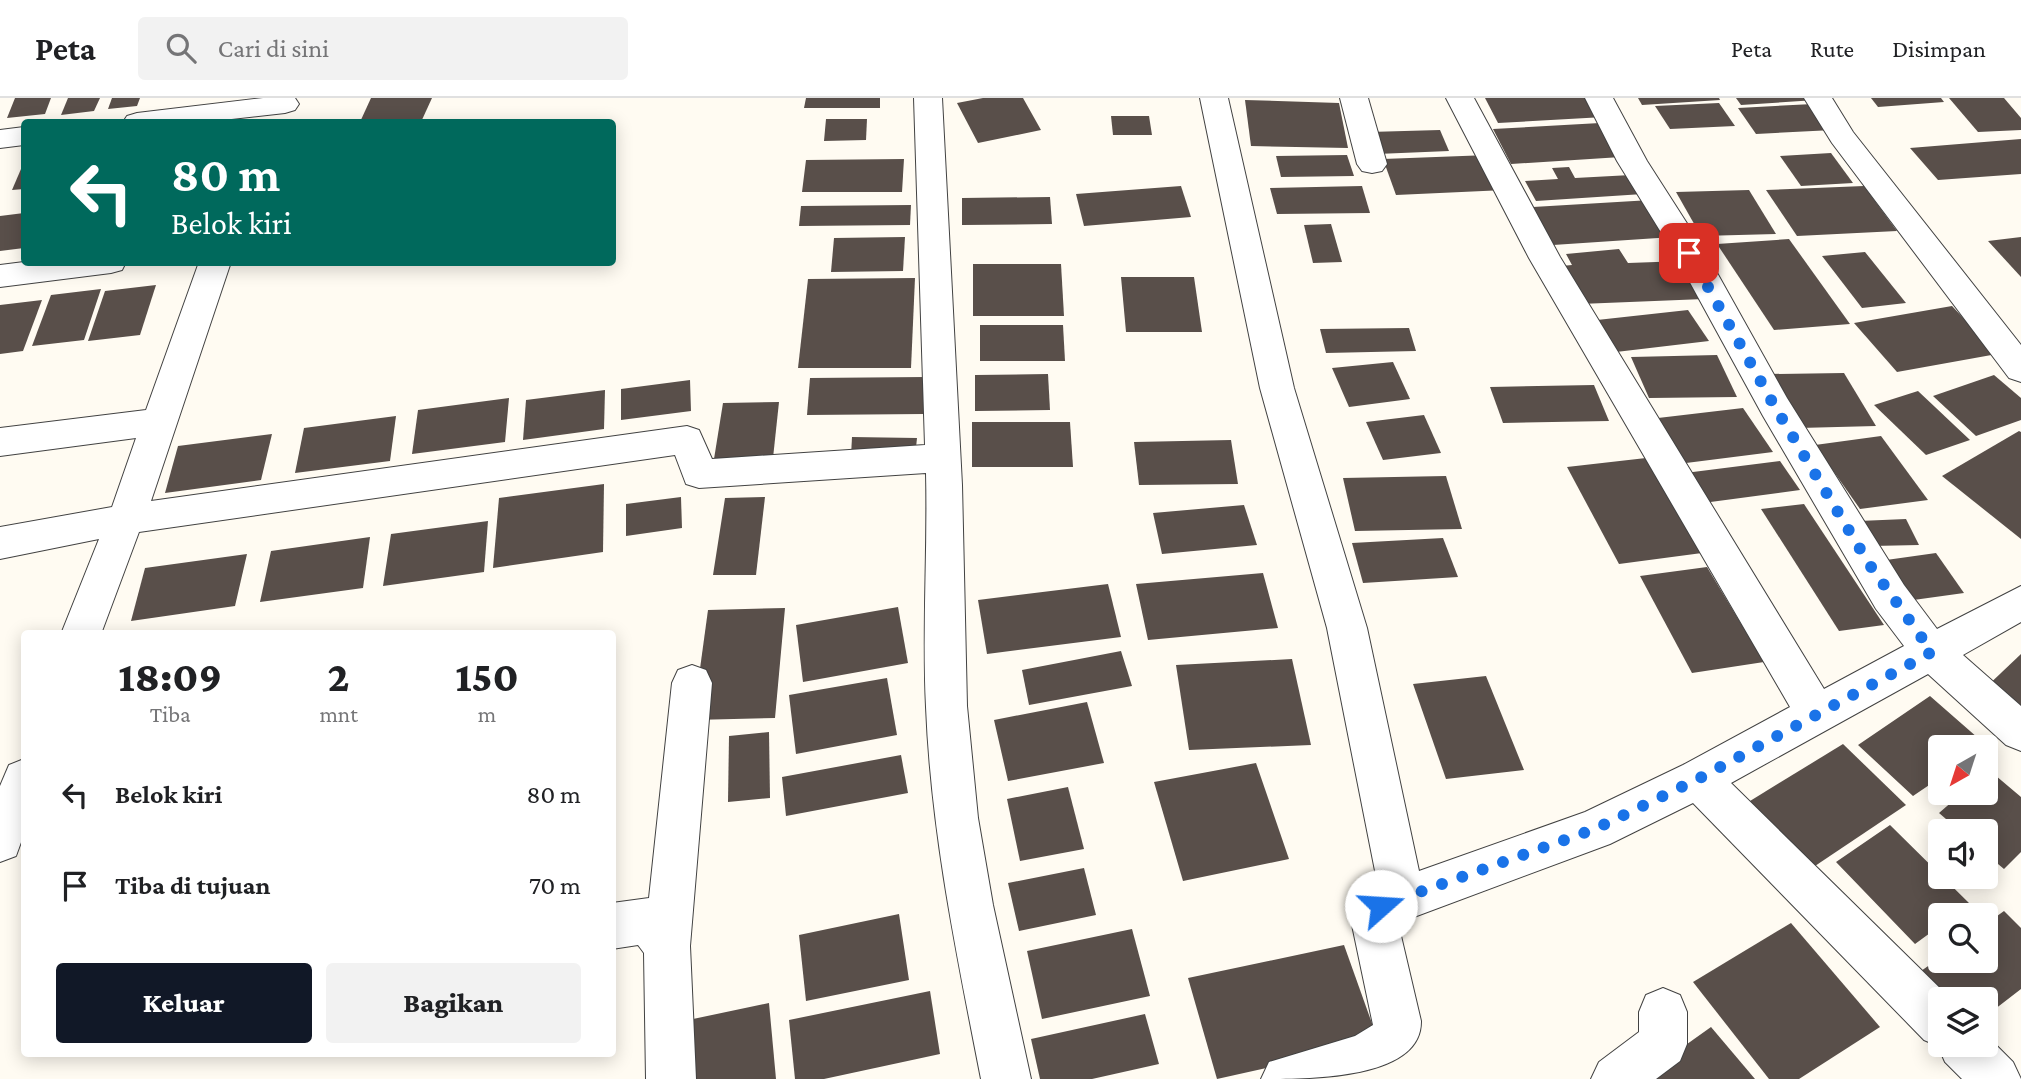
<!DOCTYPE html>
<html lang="id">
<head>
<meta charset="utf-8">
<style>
  body { margin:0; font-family:"Crimson Pro",serif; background:#f2f2f2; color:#202124; height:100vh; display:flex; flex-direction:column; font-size:26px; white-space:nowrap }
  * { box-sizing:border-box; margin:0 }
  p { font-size:23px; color:#757577 }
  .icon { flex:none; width:38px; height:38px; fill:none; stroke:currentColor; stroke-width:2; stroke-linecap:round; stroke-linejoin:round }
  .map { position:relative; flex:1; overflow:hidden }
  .side { position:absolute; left:21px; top:532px; width:595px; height:427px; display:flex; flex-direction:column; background:#fff; border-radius:7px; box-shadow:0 4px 18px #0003 }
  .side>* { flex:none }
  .hud { position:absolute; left:21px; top:21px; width:595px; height:147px; border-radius:7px; box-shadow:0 4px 18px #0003; background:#00695c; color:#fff; overflow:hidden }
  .needle { width:46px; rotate:219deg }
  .fabs { position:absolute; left:1928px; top:637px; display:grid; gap:14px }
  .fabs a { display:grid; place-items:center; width:70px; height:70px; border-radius:7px; background:#fff; box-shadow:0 4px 18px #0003; font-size:35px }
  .pin { position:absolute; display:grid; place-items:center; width:60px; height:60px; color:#fff; margin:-30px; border-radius:14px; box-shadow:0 4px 10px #0006 }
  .me { position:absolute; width:77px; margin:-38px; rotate:71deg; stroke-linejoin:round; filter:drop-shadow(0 0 5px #0008) }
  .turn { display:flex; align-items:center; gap:24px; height:147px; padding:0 35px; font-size:32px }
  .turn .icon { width:91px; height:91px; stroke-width:2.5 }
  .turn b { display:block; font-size:49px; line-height:60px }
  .eta { display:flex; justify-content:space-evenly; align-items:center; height:119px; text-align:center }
  .eta b { font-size:42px; font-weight:800; line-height:49px }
  .cta { display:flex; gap:14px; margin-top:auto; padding:14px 35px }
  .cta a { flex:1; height:80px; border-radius:7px; background:#111827; color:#fff; font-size:28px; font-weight:800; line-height:80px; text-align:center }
  .cta a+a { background:#f2f2f2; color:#202124 }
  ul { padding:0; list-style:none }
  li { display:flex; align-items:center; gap:21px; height:91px; padding:0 35px }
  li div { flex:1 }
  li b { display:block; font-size:26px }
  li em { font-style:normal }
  header { display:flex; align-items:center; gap:42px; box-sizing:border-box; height:98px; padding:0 35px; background:#fff; border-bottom:2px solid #e0e0e0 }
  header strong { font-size:33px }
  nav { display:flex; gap:38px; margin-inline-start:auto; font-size:24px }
  .search { width:490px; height:63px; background:#f2f2f2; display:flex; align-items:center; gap:18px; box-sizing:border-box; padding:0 24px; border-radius:7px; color:#757577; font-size:26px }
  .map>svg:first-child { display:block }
  .building { fill:#594f4a }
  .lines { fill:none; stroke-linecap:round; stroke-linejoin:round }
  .minor-casing { stroke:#424242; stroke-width:2 }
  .minor { fill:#fff; fill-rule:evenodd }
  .route { stroke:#1a73e8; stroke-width:12; stroke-dasharray:0 21.6 }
</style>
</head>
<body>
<header>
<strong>Peta</strong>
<div class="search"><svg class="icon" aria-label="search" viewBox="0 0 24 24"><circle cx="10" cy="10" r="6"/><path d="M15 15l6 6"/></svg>Cari di sini</div>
<nav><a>Peta</a><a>Rute</a><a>Disimpan</a></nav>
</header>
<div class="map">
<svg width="2021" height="981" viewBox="0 0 2021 981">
  <rect width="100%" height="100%" fill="#fffbf2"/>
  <!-- building -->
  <g class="building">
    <path d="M15 0H51L45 16 7 20Z"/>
    <path d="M68 0H100L94 13 61 17Z"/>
    <path d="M112 0H140L137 8 108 11Z"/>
    <path d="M371 0H432L421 24H360Z"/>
    <path d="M806 0H880V10H804Z"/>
    <path d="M983 0H1023L1041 32 978 45 957 5Z"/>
    <path d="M1485 0H1592L1604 19 1498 25Z"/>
    <path d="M1638 0H1719L1720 2 1642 7Z"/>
    <path d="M1736 0H1814L1816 2 1741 7Z"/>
    <path d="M1871 0H1941L1944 4 1878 9Z"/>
    <path d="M1949 0H2004L2021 20V32L1978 34Z"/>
    <path d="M1245 2 1339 5 1348 50 1251 48Z"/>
    <path d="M1719 5 1735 28 1670 31 1655 8Z"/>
    <path d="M1813 6 1833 32 1756 36 1738 10Z"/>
    <path d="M1111 18H1149L1152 37H1113Z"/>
    <path d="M826 21H867L866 42 824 43Z"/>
    <path d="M1600 25 1621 59 1511 66 1493 31Z"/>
    <path d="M1440 32 1449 53 1377 56 1369 34Z"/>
    <path d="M2021 41V76L1938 82 1910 50Z"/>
    <path d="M1831 55 1853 85 1801 88 1780 58Z"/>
    <path d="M1347 57 1354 78 1281 79 1276 58Z"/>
    <path d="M1489 57 1505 92 1396 97 1383 61Z"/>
    <path d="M904 61 902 94H802L806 62Z"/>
    <path d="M24 64V91L12 92Z"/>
    <path d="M1569 69 1575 80 1631 77 1643 96 1536 103 1525 83 1558 81 1552 70Z"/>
    <path d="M1181 88 1191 119 1084 128 1076 96Z"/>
    <path d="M1362 88 1370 115 1277 116 1270 90Z"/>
    <path d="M1864 88 1897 133 1797 138 1766 92Z"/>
    <path d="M1749 92 1776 136 1701 138 1676 94Z"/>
    <path d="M1050 99 1052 126 962 127V100Z"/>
    <path d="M1651 102 1673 139 1553 147 1533 109Z"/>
    <path d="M911 107 910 127 799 128 801 108Z"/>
    <path d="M24 115V150L0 153V118Z"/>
    <path d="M1331 126 1342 164 1313 165 1304 127Z"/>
    <path d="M905 139 903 173 831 174 834 140Z"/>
    <path d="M2021 139V179L1988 143Z"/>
    <path d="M1789 141 1850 226 1774 232 1717 146Z"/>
    <path d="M1619 151 1628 165 1684 163 1704 201 1580 206 1561 168 1572 167 1566 156Z"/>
    <path d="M1865 154 1906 205 1862 210 1822 158Z"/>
    <path d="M973 166H1061L1064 218H973Z"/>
    <path d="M1121 179H1194L1202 234H1126Z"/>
    <path d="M915 180 911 270H798L808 181Z"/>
    <path d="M156 187 140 237 88 243 105 193Z"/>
    <path d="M101 191 84 242 32 248 51 197Z"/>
    <path d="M42 202 23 253 0 256V207Z"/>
    <path d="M1952 208 1997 256 1897 274 1854 225Z"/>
    <path d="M1688 212 1709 243 1616 254 1597 222Z"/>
    <path d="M980 227H1063L1065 263H980Z"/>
    <path d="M1409 230 1416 253 1326 255 1320 231Z"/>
    <path d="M1717 257 1737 299 1649 300 1631 259Z"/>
    <path d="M1393 264 1410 301 1349 309 1332 270Z"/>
    <path d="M1844 275 1876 328 1799 330 1770 276Z"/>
    <path d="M1048 276 1050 312 975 313V277Z"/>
    <path d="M1994 277 2021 300V322L1976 338 1933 298Z"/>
    <path d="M925 279 924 316 807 317 810 280Z"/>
    <path d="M690 282 691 313 621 322V291Z"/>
    <path d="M1594 287 1609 323 1503 325 1490 289Z"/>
    <path d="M605 292 604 331 523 342 526 302Z"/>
    <path d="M1918 293 1970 342 1926 357 1874 307Z"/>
    <path d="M509 300 505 344 412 356 418 312Z"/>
    <path d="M779 304 773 360 714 361 723 305Z"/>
    <path d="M1743 310 1773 354 1686 365 1658 320Z"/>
    <path d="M1424 317 1441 355 1383 362 1366 324Z"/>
    <path d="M396 318 390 363 295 375 304 330Z"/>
    <path d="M972 324H1070L1073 369H972Z"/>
    <path d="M2019 333 2021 334V441L1942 378Z"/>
    <path d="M272 336 261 382 165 395 178 348Z"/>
    <path d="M1881 338 1928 402 1860 411 1815 347Z"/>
    <path d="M852 339 917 340 915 359 851 358Z"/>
    <path d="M1231 342 1238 386 1139 387 1134 344Z"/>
    <path d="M1646 360 1702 455 1619 466 1567 369Z"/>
    <path d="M1780 363 1800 392 1703 405 1685 375Z"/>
    <path d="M1446 378 1462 431 1355 433 1343 380Z"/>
    <path d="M604 386 603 454 493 470 499 400Z"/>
    <path d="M681 399 682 430 626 438V406Z"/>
    <path d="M765 399 756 477H713L725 400Z"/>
    <path d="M1804 406 1884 527 1839 533 1761 411Z"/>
    <path d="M1244 407 1257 447 1162 456 1153 415Z"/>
    <path d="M1906 421 1919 447 1872 448 1859 423Z"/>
    <path d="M488 423 484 474 383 488 391 436Z"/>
    <path d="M370 439 363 490 260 504 271 453Z"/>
    <path d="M1443 440 1458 479 1363 485 1352 445Z"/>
    <path d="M1936 455 1964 495 1899 504 1872 464Z"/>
    <path d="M247 456 235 508 131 523 145 470Z"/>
    <path d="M1707 469 1764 564 1692 575 1640 478Z"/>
    <path d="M1263 475 1278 530 1148 542 1136 486Z"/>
    <path d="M1108 486 1121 539 987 556 978 502Z"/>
    <path d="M898 509 908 565 803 584 796 527Z"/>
    <path d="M785 510 775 620 693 622 708 512Z"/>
    <path d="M1121 553 1132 588 1029 607 1022 572Z"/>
    <path d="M2021 556V622L1982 593Z"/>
    <path d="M1292 561 1311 647 1189 652 1176 567Z"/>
    <path d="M1486 578 1524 672 1446 681 1413 586Z"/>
    <path d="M887 580 897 637 796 656 789 597Z"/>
    <path d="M1930 598 1986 647 1982 649H1941V679L1913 698 1858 647Z"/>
    <path d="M1087 604 1104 665 1008 683 994 622Z"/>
    <path d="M769 634 770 700 728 704 729 638Z"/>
    <path d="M1843 646 1906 707 1812 770 1750 703Z"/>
    <path d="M901 657 908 695 786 718 782 679Z"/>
    <path d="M1256 665 1289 761 1183 783 1154 684Z"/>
    <path d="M1989 672 2021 699V754L2004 771 1986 756V733H1960L1939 715 1962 695H1986Z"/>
    <path d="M1068 689 1084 751 1020 763 1007 701Z"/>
    <path d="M1890 727 1970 806 1954 817H1941V827L1915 846 1836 764Z"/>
    <path d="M1084 770 1096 817 1019 833 1008 785Z"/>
    <path d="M2004 813 2021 830V891L1986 918V901H1948L1921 873 1941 859V863H1986V826Z"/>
    <path d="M899 816 909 882 806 903 799 837Z"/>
    <path d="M1791 825 1880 929 1799 981H1769L1693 884Z"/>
    <path d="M1132 831 1150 898 1042 921 1027 853Z"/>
    <path d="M1344 847 1379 945 1217 981 1188 880Z"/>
    <path d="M930 893 940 956 824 981H795L789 922Z"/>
    <path d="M769 905 776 981H676L674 925Z"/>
    <path d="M1145 916 1159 966 1092 981H1040L1031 941Z"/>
    <path d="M1711 929 1755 981H1638Z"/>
  </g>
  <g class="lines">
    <!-- minor casing -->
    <g class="minor-casing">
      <g id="minor">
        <path d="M263 0H295L299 6 295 12 285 15 205 24H123L127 18 137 15Z"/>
        <path d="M914 0H942L962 387 967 608 978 720 993 807 1031 981H981C957 858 931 735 926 609 922 531 928 453 926 375L699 390 686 386 675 357 139 434 101 536H61L99 441 0 461V429L112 409 136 340 0 358V330L146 312 199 164H231L151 403 687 328 699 332 712 361 925 347Z"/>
        <path d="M1200 0H1228L1294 290 1367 530 1419 773 1585 714 1683 667 1790 609 1529 160 1446 0H1474L1560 159 1824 591 1904 548 1876 511 1763 318 1675 157 1617 63 1585 0H1613L1647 63 1706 155 1787 300 1904 487 1937 531 2021 488V524L1963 557 2021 608V653L2006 647 1928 576 1731 685 1951 901H1941V947H1986V937L2013 964 2021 981H1962L1945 964 1938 948 1924 942 1693 705 1610 746 1398 825 1421 923C1422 981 1312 981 1261 981L1269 964 1355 938 1373 927 1352 827 1365 793 1378 788 1327 530 1260 290Z"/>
        <path d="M1340 0H1368L1387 66 1382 73 1372 75 1362 73 1357 66Z"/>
        <path d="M1804 0H1832L1853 34 2021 247V284L2009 280 1832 45Z"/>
        <path d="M24 29V47L0 50V32Z"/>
        <path d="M24 164H126L122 172 111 175 0 189V167Z"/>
        <path d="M692 567 706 572 712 585 690 848 696 981H646L644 855 638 847 612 851V805L649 800 672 585 678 572Z"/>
        <path d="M24 661V736L16 758 0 764V688L9 667Z"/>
        <path d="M1663 890 1680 897 1687 914V946L1680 963 1656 981H1591L1599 964 1639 934V914L1646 897Z"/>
      </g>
    </g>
    <!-- minor -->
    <use href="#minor" class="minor"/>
  </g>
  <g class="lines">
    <!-- route -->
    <path class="route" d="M1381 808 1595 731 1698 681 1932 554 1869 466 1775 309 1689 155"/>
  </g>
</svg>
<div class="fabs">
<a><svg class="needle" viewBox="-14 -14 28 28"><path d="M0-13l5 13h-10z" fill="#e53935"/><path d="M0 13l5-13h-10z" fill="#757577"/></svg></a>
<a><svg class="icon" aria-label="sound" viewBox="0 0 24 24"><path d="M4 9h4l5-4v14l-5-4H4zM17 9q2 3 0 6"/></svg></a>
<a><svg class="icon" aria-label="search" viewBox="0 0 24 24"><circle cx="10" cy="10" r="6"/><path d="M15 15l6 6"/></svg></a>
<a><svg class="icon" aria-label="layers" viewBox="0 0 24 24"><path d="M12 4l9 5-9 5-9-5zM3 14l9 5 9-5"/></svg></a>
</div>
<div class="pin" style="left:1689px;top:155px;background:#d93025"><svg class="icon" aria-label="arrive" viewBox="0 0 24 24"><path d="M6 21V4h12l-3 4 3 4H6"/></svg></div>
<svg class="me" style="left:1381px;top:808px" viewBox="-20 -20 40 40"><circle r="19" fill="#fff"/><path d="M0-13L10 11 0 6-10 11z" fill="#1a73e8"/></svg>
<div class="hud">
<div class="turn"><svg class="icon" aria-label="left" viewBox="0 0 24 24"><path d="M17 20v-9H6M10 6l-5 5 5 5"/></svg><div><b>80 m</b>Belok kiri</div></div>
</div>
<section class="side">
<div class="eta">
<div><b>18:09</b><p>Tiba</p></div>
<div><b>2</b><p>mnt</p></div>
<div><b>150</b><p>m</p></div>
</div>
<ul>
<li><svg class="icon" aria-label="left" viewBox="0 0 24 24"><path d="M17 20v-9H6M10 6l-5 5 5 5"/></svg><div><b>Belok kiri</b></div><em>80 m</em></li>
<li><svg class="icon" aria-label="arrive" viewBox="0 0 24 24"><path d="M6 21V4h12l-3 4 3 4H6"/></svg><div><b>Tiba di tujuan</b></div><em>70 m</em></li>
</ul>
<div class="cta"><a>Keluar</a><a>Bagikan</a></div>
</section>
</div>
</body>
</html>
